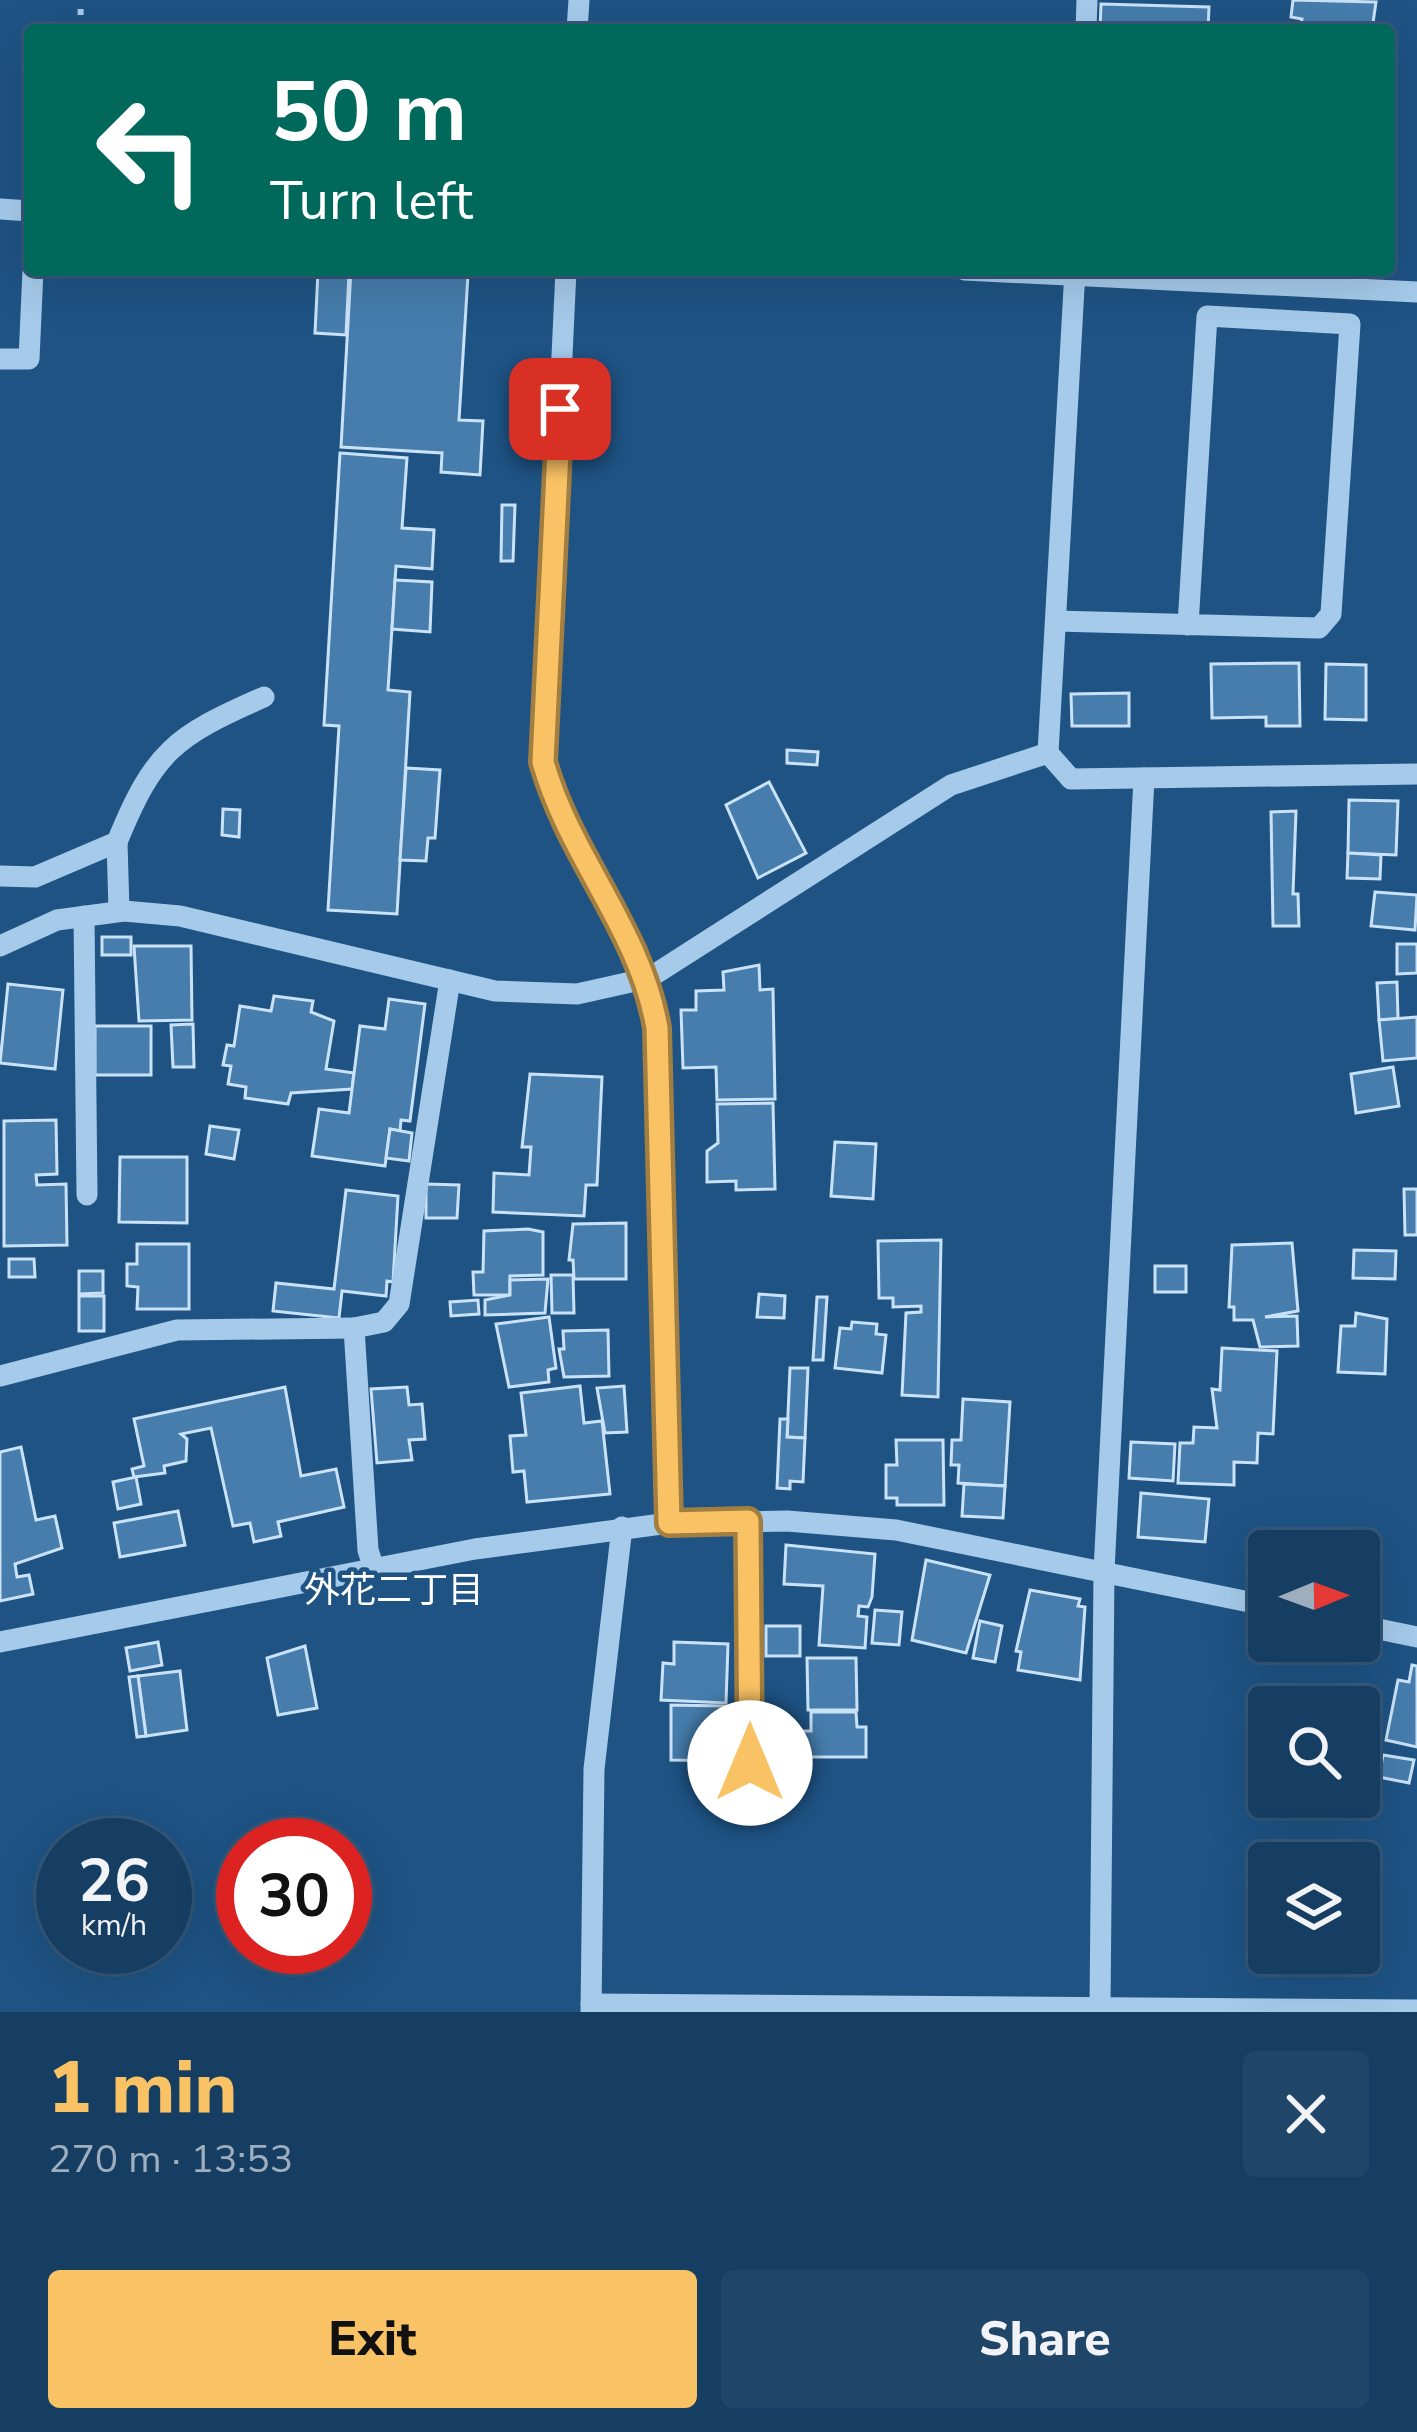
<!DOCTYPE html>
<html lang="en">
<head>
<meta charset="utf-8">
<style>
  body { margin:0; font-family:"Nunito Sans","Noto Sans JP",sans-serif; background:#1f4569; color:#f1f3f6; height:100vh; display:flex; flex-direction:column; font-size:45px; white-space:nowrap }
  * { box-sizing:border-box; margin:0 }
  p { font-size:39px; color:#9eaebe }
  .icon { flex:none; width:66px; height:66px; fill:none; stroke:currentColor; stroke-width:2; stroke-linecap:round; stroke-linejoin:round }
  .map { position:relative; height:2012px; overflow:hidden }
  .drawer { display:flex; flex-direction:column; background:#163e63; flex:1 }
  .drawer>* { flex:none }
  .hud { position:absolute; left:24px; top:24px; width:1371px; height:252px; border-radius:12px; box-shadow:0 12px 48px #0002,0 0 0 3px #355778; background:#00695c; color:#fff; overflow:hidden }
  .needle { width:78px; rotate:89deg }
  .controls { position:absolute; left:1248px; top:1530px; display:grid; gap:24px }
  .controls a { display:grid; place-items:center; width:132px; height:132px; border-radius:12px; background:#163e63; box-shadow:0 12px 48px #0002,0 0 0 3px #355778; font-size:60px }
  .speed { position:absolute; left:36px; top:1818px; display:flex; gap:24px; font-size:60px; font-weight:700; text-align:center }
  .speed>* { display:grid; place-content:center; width:156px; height:156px; border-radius:50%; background:#163e63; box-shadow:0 12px 48px #0002,0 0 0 3px #355778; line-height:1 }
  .speed small { font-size:30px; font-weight:400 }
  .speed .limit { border:18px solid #d22; background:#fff; color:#111 }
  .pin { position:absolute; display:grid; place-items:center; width:102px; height:102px; color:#fff; margin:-51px; border-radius:24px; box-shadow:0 6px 18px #0006 }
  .me { position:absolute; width:132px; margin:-66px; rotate:0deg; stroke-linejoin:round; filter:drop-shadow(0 0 9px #0008) }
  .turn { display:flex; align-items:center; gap:42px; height:252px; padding:0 48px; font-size:54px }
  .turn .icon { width:156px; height:156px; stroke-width:2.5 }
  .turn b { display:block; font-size:84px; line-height:102px }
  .round { display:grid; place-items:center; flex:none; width:126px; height:126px; border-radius:12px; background:#1f4569 }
  .overview { display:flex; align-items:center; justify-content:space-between; height:204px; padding:0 48px }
  h1 { font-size:72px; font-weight:800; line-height:90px; color:#f9c264 }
  .button { display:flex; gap:24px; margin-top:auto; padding:24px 48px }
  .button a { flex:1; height:138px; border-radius:12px; background:#f9c264; color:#111; font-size:48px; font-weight:800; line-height:138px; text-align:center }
  .button a+a { background:#1f4569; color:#f1f3f6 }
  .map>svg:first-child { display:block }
  .building { fill:#467dad; stroke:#cae2f7; stroke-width:3 }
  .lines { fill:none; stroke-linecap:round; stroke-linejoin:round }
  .path { stroke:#a5caea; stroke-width:6; stroke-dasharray:6 9; stroke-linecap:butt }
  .minor { stroke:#a5caea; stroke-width:21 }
  .route-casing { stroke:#a27e41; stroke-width:30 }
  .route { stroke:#f9c264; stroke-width:21 }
  .labels { text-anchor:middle; stroke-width:9; stroke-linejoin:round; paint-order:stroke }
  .neighbourhood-label { font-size:36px; fill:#fff; stroke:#1e5384 }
</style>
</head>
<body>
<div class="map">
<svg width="1417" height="2012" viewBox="0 0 1417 2012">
  <rect width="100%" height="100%" fill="#1e5384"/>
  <!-- building -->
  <g class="building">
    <path d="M1293 0 1376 2 1372 30H1300L1302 19 1291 17Z"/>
    <path d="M1101 4 1209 7 1208 30H1100Z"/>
    <path d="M351 270 468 275 459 420 483 421 480 475 441 472 442 453 341 447Z"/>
    <path d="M318 271 349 273 346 335 315 333Z"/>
    <path d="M340 453 407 458 402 528 434 530 432 569 396 566 388 690 410 692 397 914 328 910 339 726 324 725Z"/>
    <path d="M502 505H515L513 561H501Z"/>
    <path d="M395 580 432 582 430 632 392 629Z"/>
    <path d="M1299 663 1300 726H1266V717L1212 718 1211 664Z"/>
    <path d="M1326 664 1366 665V720L1325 719Z"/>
    <path d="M1129 693V726H1072L1071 694Z"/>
    <path d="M787 750 818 752 817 765 787 763Z"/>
    <path d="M406 768 440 770 435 838H428L426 861 400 860Z"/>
    <path d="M769 782 806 853 758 878 726 805Z"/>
    <path d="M1349 800 1398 801 1396 855 1348 853Z"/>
    <path d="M223 809 240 810 239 837 222 835Z"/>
    <path d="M1296 811 1293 894H1298L1299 926H1273L1271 812Z"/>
    <path d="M1348 853 1381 855 1380 879 1347 878Z"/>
    <path d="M1375 892 1417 895 1415 930 1371 926Z"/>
    <rect x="102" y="937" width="29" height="18"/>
    <path d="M1397 944H1417V973L1397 974Z"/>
    <path d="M134 946H191L192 1020 139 1021Z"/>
    <path d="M759 965 760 990 773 989 775 1099 717 1100 716 1067 683 1068 681 1010H696V991L724 990 723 972Z"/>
    <path d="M1397 982 1398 1019 1379 1020 1377 983Z"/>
    <path d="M8 984 63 990 55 1069 0 1063Z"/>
    <path d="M274 996 313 1001 311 1012 334 1021 326 1069 354 1073 352 1089 291 1093 288 1104 245 1098 246 1087 228 1084 231 1066 223 1065 227 1045 234 1046 240 1006 271 1011Z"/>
    <path d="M389 999 425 1004 410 1121 401 1120 400 1131 390 1129 385 1166 312 1156 319 1109 349 1113 360 1026 385 1029Z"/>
    <path d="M1417 1017V1058L1383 1061 1379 1020Z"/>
    <path d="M193 1024 194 1067H173L171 1025Z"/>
    <rect x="95" y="1026" width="56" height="49"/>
    <path d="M1393 1067 1399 1106 1356 1113 1351 1074Z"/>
    <path d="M530 1074 602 1077 597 1185H586L584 1216 493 1212 494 1173 529 1175 531 1147H522Z"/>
    <path d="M773 1103 775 1189 736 1190V1181L707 1182V1151L718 1143 717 1104Z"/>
    <path d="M56 1120 57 1174 36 1175 37 1185 66 1184 67 1245 4 1246V1121Z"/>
    <path d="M210 1126 239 1130 234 1159 206 1154Z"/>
    <path d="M390 1129 412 1133 409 1161 386 1158Z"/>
    <path d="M835 1142 876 1144 873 1199 831 1196Z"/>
    <path d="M120 1157H187V1223L119 1222Z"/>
    <path d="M426 1184 459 1185 457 1218H426Z"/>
    <path d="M1404 1189H1417V1235H1405Z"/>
    <path d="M346 1190 398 1196 393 1282 387 1281 386 1296 342 1291 339 1318 273 1311 276 1283 334 1289Z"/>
    <path d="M626 1223V1279H574L573 1260H569L573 1224Z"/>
    <path d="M528 1229 543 1232V1275L510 1276V1295H474L473 1272H483L484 1231Z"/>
    <path d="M941 1240 938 1397 902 1395 906 1313 921 1312V1306L893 1307V1298H879L878 1241Z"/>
    <path d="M1292 1243 1298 1311 1265 1317 1297 1316 1298 1346 1260 1347 1253 1320H1234V1307H1229L1232 1245Z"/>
    <path d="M137 1244H189V1309H137L138 1287 127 1286V1264H137Z"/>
    <path d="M1354 1250 1396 1251 1395 1279 1353 1278Z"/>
    <path d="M9 1259H34L35 1277H9Z"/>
    <rect x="1155" y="1266" width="31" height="26"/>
    <path d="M79 1271H103V1293L79 1294Z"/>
    <path d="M551 1275H573L574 1313H552Z"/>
    <path d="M548 1279 545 1313 485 1315V1300L510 1295V1280Z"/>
    <path d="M759 1294 785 1296 784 1318 757 1317Z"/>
    <rect x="79" y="1296" width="25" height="35"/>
    <path d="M817 1297H827L823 1360H813Z"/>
    <path d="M478 1300 479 1314 451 1316 450 1302Z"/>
    <path d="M1356 1313 1387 1319 1385 1374 1338 1372 1341 1326H1355Z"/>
    <path d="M549 1317 556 1368 548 1370 549 1382 509 1387 496 1324Z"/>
    <path d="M852 1322 877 1324 876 1334 886 1335 882 1373 835 1368 840 1328 851 1329Z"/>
    <path d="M608 1330 609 1376 564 1377 559 1349H564L563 1331Z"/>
    <path d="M1222 1348 1277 1351 1273 1434 1258 1433 1257 1463 1234 1462V1485L1178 1483 1180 1443H1193L1194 1427 1217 1428 1212 1389 1220 1390Z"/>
    <path d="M790 1368H808L805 1438 787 1437Z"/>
    <path d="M580 1386 584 1423 602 1421 610 1494 527 1502 524 1471 513 1472 510 1436 526 1435 521 1393Z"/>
    <path d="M624 1386 627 1432 605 1433 597 1388Z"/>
    <path d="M285 1387 301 1476 336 1469 344 1507 278 1522 281 1536 254 1542 250 1523 233 1526 211 1428 181 1434 187 1439 186 1461 164 1466 165 1473 134 1477 132 1469 144 1466 134 1419Z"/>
    <path d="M407 1387 409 1405 422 1404 425 1439 409 1440 412 1460 377 1463 371 1389Z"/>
    <path d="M963 1399 1010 1402 1005 1486 958 1483 959 1465H951L952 1440H961Z"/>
    <path d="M780 1419H788L787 1437 805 1438 803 1482 790 1481V1489L777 1488Z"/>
    <path d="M896 1440H943L944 1505H897V1498H886V1465H897Z"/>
    <path d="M1131 1442 1175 1444 1173 1481 1129 1478Z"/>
    <path d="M21 1447 36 1520 55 1516 62 1548 15 1564 17 1577 29 1575 33 1594 0 1601V1452Z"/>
    <path d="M136 1477 141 1504 118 1509 113 1482Z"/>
    <path d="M964 1484 1005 1486 1003 1518 962 1516Z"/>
    <path d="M1141 1493 1209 1499 1205 1542 1138 1537Z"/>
    <path d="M178 1511 185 1545 120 1557 114 1523Z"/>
    <path d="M786 1545 875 1554 872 1597 868 1607 859 1606 858 1616 867 1617 865 1648 819 1645 823 1586 784 1584Z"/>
    <path d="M926 1560 990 1575 966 1653 912 1640Z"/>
    <path d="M1030 1590 1080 1599 1078 1606 1085 1607 1080 1680 1018 1670 1021 1652 1016 1651Z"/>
    <path d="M875 1610 902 1612 899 1645 872 1643Z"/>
    <path d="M980 1621 1002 1626 995 1662 973 1658Z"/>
    <rect x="766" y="1626" width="34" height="30"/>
    <path d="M158 1642 162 1665 130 1671 126 1648Z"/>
    <path d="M674 1642 728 1644 726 1703 661 1700 663 1663 674 1664Z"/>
    <path d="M305 1646 317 1708 278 1715 267 1658Z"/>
    <path d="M807 1658H856L857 1710H808Z"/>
    <path d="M1412 1665 1417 1666V1747L1386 1740 1398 1680 1409 1682Z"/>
    <path d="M180 1671 187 1730 146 1736 138 1676Z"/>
    <path d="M138 1676 146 1736 137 1737 129 1677Z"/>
    <path d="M1271 1695 1339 1706V1707H1269V1754L1261 1752Z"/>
    <path d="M671 1705 724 1706 725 1761 671 1760Z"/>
    <path d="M811 1712H856L857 1727H866V1757H802V1731H811Z"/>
    <path d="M1383 1755 1414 1760 1409 1783 1379 1777Z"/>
  </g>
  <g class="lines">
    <!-- path -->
    <path class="path" d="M80 30 81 0"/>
    <!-- minor -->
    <g class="minor">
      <path d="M577 30 579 0"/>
      <path d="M1086 30 1087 0"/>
      <path d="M0 209 30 211"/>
      <path d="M566 270 543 762C570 856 641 931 657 1028L669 1523"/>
      <path d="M964 270 1417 292"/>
      <path d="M0 359H29L33 270"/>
      <path d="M1056 621 1319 628 1331 614 1350 324 1207 316 1188 625"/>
      <path d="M1048 753 1075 270"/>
      <path d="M117 842 119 911"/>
      <path d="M0 876 35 877 117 842C154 751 175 736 264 697"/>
      <path d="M84 916 87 1195"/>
      <path d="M0 946 57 920 124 911 180 916 495 991 577 994 649 978 951 785 1048 753 1071 779 1417 774"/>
      <path d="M0 1376 177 1330 354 1328"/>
      <path d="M748 1521 750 1763"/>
      <path d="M374 1569 368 1550 354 1328 384 1322 399 1304 450 980"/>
      <path d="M1359 1625 1417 1637"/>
      <path d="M0 1642 475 1549 669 1523 787 1521 896 1530 1269 1606"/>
      <path d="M591 2004 1417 2010"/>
      <path d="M1100 2008 1104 1571 1144 778"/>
      <path d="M591 2012 594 1769 622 1527"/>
    </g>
  </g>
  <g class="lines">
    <!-- route casing -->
    <g class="route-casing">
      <path id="route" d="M560 409 543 762C570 858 640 929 657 1028L669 1523 748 1521 750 1763"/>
    </g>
    <!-- route -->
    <use href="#route" class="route"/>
  </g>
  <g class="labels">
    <!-- neighbourhood labels -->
    <g class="neighbourhood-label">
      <text x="394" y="1602">外花二丁目</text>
    </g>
  </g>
</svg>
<div class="controls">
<a><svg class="needle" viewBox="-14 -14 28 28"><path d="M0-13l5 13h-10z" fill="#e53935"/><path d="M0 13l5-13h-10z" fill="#9eaebe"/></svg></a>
<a><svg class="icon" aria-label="search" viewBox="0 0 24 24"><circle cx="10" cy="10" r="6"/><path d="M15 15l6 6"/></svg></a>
<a><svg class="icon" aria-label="layers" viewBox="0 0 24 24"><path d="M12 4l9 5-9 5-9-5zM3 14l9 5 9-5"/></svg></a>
</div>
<div class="speed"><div>26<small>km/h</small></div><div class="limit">30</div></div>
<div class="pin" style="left:560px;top:409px;background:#d93025"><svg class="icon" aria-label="arrive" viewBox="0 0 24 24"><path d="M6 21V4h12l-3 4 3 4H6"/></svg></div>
<svg class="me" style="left:750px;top:1763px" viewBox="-20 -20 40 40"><circle r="19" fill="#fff"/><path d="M0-13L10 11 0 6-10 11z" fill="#f9c264"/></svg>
<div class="hud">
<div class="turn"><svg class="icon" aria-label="left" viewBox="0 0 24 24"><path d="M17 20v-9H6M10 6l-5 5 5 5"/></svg><div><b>50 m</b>Turn left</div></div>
</div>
</div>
<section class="drawer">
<div class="overview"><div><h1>1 min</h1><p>270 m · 13:53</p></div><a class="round"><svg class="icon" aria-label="close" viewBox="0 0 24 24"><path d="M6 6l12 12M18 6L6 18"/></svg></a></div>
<div class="button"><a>Exit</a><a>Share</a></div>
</section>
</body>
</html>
